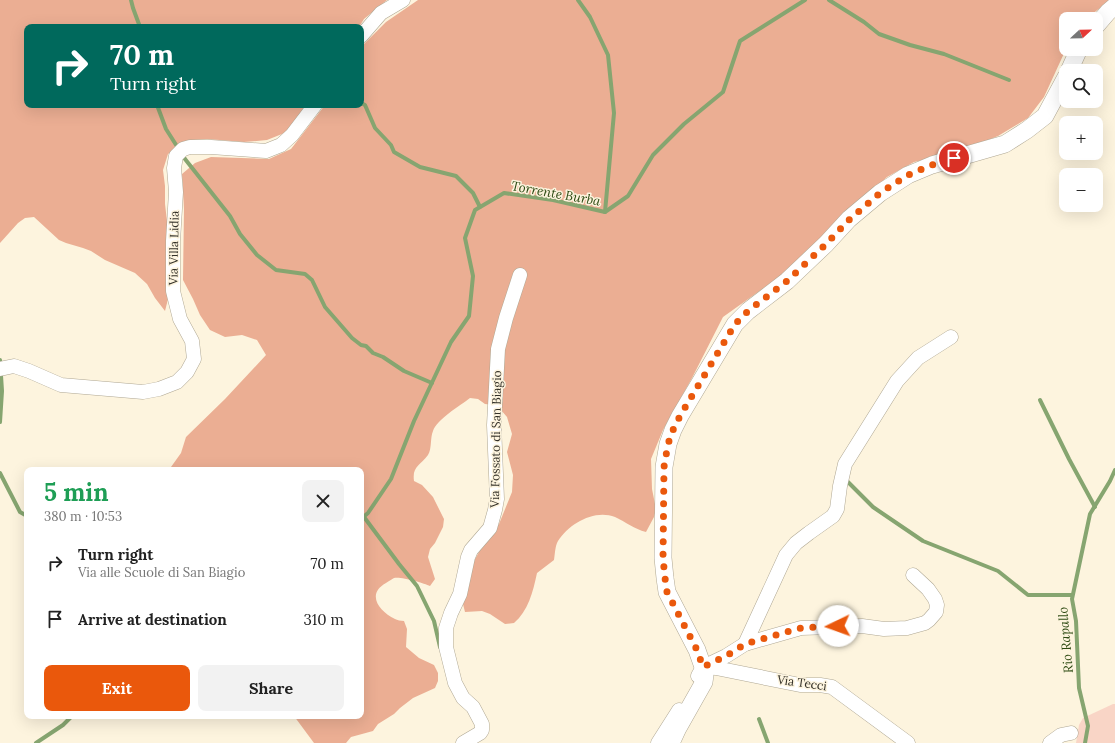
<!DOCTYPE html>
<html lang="en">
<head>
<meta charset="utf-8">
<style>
  body { margin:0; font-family:Lora,serif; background:#f2f2f2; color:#222; height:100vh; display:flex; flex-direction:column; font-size:15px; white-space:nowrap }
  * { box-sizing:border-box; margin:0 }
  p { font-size:13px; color:#767676 }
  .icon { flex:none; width:22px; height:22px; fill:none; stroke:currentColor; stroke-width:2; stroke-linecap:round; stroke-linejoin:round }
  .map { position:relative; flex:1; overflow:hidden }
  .drawer { position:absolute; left:24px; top:467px; width:340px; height:252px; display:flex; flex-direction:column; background:#fff; border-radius:8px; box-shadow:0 4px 16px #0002 }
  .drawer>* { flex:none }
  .hud { position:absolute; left:24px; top:24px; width:340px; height:84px; border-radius:8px; box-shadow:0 4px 16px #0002; background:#00695c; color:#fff; overflow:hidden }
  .needle { width:26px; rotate:68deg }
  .controls { position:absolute; left:1059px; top:12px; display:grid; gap:8px }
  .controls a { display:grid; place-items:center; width:44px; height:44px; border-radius:8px; background:#fff; box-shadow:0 4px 16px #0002; font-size:20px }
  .pin { position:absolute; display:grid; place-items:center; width:34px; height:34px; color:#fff; margin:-17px; border:2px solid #fff; border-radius:50%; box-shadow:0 1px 4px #0007 }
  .me { position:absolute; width:44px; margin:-22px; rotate:267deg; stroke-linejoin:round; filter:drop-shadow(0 0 3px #0008) }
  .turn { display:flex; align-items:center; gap:14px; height:84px; padding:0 20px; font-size:18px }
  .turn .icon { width:52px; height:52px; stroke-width:2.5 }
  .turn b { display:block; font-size:28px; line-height:34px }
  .round { display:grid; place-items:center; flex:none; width:42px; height:42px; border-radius:8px; background:#f2f2f2 }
  .summary { display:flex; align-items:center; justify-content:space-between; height:68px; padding:0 20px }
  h1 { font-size:24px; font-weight:700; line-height:30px; color:#1e9e55 }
  .cta { display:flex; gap:8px; margin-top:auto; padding:8px 20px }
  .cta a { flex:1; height:46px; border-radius:8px; background:#ea580c; color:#fff; font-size:16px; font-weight:700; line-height:46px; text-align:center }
  .cta a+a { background:#f2f2f2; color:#222 }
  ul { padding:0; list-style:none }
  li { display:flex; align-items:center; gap:12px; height:56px; padding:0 20px }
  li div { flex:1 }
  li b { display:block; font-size:15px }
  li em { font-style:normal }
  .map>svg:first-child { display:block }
  .green { fill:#f9d5c6 }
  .forest { fill:#ebae93 }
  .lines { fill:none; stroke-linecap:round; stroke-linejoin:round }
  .stream { stroke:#86a570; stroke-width:4 }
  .minor-casing { stroke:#afa793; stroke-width:15 }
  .tertiary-casing { stroke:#afa793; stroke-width:18 }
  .minor { stroke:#fff; stroke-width:14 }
  .tertiary { stroke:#fff; stroke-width:17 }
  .route { stroke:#ea580c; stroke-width:7; stroke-dasharray:0 12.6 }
  .labels { text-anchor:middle; stroke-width:3; stroke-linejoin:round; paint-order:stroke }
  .street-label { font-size:12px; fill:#333028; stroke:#fdf4de }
  .water-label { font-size:13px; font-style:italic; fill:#2c4911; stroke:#fdf4de }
</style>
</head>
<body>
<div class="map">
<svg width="1115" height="743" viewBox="0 0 1115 743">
  <rect width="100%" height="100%" fill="#fdf4de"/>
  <!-- green -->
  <path class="green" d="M1113 704H1115V743H1076L1079 725 1083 718Z"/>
  <!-- forest -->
  <g class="forest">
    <path d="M0 0H387L364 19 359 27H27V105H306L287 132 267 140 244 142 207 139 191 140 168 154 163 170 165 186V204L167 221 168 299 165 311 155 298 147 284 135 273 105 260 91 251 83 248 66 243 59 240 34 217 25 218 18 223 0 243Z"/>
    <path d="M418 0H1110L1086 19H1066V49L1044 97 1028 118 998 136 959 152 914 162 887 177 808 252 779 277 723 317 692 378 663 430 651 459 652 489 656 509 654 517 646 532C634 529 626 522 615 517 594 509 569 524 558 541 555 546 555 554 554 560L537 573C533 592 528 611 514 623L505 624 490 614 482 611 465 612 463 604 470 568 483 545 499 524 512 492 513 475 507 452 512 434 507 417 501 410 494 405 485 404 478 399 470 398C460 406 437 419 433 431 430 438 432 449 428 455 420 466 412 466 414 481L422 485 433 497 444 519 443 527 435 543 430 549 428 557 435 579 430 586C424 583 400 576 394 578 392 579 389 581 386 583 366 594 379 611 395 619 397 620 401 621 404 621L407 629 406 647 419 658 434 665 438 673V681L435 688 413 698 400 708 394 714 378 724 373 731 351 737 346 743H314L294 716H361V470H171V467L181 453 186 437 225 399 266 355 257 340 242 335 225 337 210 330 200 315 193 299 183 280 184 209 182 174 195 163 211 157 269 159 291 149 325 105H361V47L386 22Z"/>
  </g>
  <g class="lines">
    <!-- stream -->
    <g class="stream">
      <path d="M131 0 133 8 140 27"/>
      <path d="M578 0 590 17 608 55 614 113 605 212"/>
      <path d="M829 0 864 22 879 34 910 45 944 54 1009 80"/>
      <path d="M361 103 365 105 375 128 391 145 394 152 420 167 456 176 473 193 480 207"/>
      <path d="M157 105 166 129 185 159 230 216 240 234 257 255 276 270 305 274 312 280 325 307 352 338 361 345 366 346 373 353 383 357 404 371 432 383"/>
      <path d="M0 360 2 391 0 422"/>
      <path d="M1040 400 1069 459 1095 507"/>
      <path d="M0 473 20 512 27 516"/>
      <path d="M845 479 873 507 923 541 998 571 1028 595H1072"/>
      <path d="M364 517 399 564 417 586 434 621 440 647"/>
      <path d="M361 519 368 513 391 479 414 421 451 342 469 316 473 276 465 238 475 210 504 193 553 200 605 212 628 196 653 155 684 124 723 92 740 41 805 0"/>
      <path d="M759 719 768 743"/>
      <path d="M36 743 63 725 72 716"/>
      <path d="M1085 743 1088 726 1079 688 1076 621 1072 599 1090 514 1110 481 1115 470"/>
    </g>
    <!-- minor casing -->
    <g class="minor-casing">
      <g id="minor">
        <path d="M361 36 381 13 403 0"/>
        <path d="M0 369 14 366 29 371 61 385 143 392 159 389 177 382 187 372 194 359 192 341 180 319 173 291V241L176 192 174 168 176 156 183 149 190 147H211L266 151 281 145 292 135 315 105"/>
        <path d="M745 644 786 555 796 543 809 533 833 516 837 509 840 486 845 464 897 381 918 358 951 337"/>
        <path d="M703 667 716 668 800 685H820L832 687 908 743"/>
        <path d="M698 676 703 667 726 656 745 644 801 628 862 626 884 629 907 628 925 623 929 620 936 612 937 605 935 599 928 589 913 575"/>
        <path d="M463 743 480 733 482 730V724L473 707 463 698 455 683 446 647V628L451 613 460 594 468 557 471 550 490 528 495 510 497 499 494 425 498 349 506 318 520 275"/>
        <path d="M658 743 679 710"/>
        <path d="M1050 743 1061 735 1071 733"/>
      </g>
    </g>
    <!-- tertiary casing -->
    <g class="tertiary-casing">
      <g id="tertiary">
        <path d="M1096 26 1108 12 1115 6"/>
        <path d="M1069 71 1079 49"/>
        <path d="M671 743 678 728 704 682 705 675 703 667 697 650 667 592 665 578 663 558 664 467 668 444 673 430 680 416 735 324 748 311 787 281 826 244 849 219 880 193 908 175 932 165 1005 144 1027 130 1045 116 1066 77"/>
      </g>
    </g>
    <!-- minor -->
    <use href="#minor" class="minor"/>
    <!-- tertiary -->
    <use href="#tertiary" class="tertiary"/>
  </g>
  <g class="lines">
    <!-- route -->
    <path class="route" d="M838 626 801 628 769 637 745 644 726 656 703 667 697 650 667 592 665 578 663 558 664 467 668 444 673 430 680 416 735 324 748 311 787 281 826 244 849 220 880 193 908 175 932 165 954 158"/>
  </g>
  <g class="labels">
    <!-- street labels -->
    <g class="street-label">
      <text transform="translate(174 248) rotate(-89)" y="4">Via Villa Lidia</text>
      <text transform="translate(496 439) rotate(-89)" y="4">Via Fossato di San Biagio</text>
      <text transform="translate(802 683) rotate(8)" y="4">Via Tecci</text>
    </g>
    <!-- water labels -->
    <g class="water-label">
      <text transform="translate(556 193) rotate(10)" y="5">Torrente Burba</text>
      <text transform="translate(1065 640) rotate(-95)" y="5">Rio Rapallo</text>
    </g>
  </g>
</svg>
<div class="controls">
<a><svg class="needle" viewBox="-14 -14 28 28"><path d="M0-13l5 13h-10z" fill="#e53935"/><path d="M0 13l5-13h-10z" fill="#767676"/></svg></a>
<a><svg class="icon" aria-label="search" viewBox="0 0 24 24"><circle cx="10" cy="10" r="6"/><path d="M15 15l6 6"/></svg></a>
<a>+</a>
<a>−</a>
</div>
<div class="pin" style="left:954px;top:158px;background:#d93025"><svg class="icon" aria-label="arrive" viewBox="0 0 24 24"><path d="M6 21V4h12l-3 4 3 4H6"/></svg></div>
<svg class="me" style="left:838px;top:626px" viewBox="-20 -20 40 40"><circle r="19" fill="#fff"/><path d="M0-13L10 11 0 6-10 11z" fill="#ea580c"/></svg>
<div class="hud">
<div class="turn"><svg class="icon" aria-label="right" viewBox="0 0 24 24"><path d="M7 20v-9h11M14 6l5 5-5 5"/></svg><div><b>70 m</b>Turn right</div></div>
</div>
<section class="drawer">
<div class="summary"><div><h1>5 min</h1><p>380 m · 10:53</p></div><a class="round"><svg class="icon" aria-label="close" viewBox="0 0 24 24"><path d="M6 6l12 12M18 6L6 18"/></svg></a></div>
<ul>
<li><svg class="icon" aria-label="right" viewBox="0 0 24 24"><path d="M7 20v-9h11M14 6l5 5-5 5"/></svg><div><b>Turn right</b><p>Via alle Scuole di San Biagio</p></div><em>70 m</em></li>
<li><svg class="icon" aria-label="arrive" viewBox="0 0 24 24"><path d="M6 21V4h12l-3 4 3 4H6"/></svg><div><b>Arrive at destination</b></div><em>310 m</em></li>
</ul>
<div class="cta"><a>Exit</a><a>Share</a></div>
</section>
</div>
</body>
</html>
